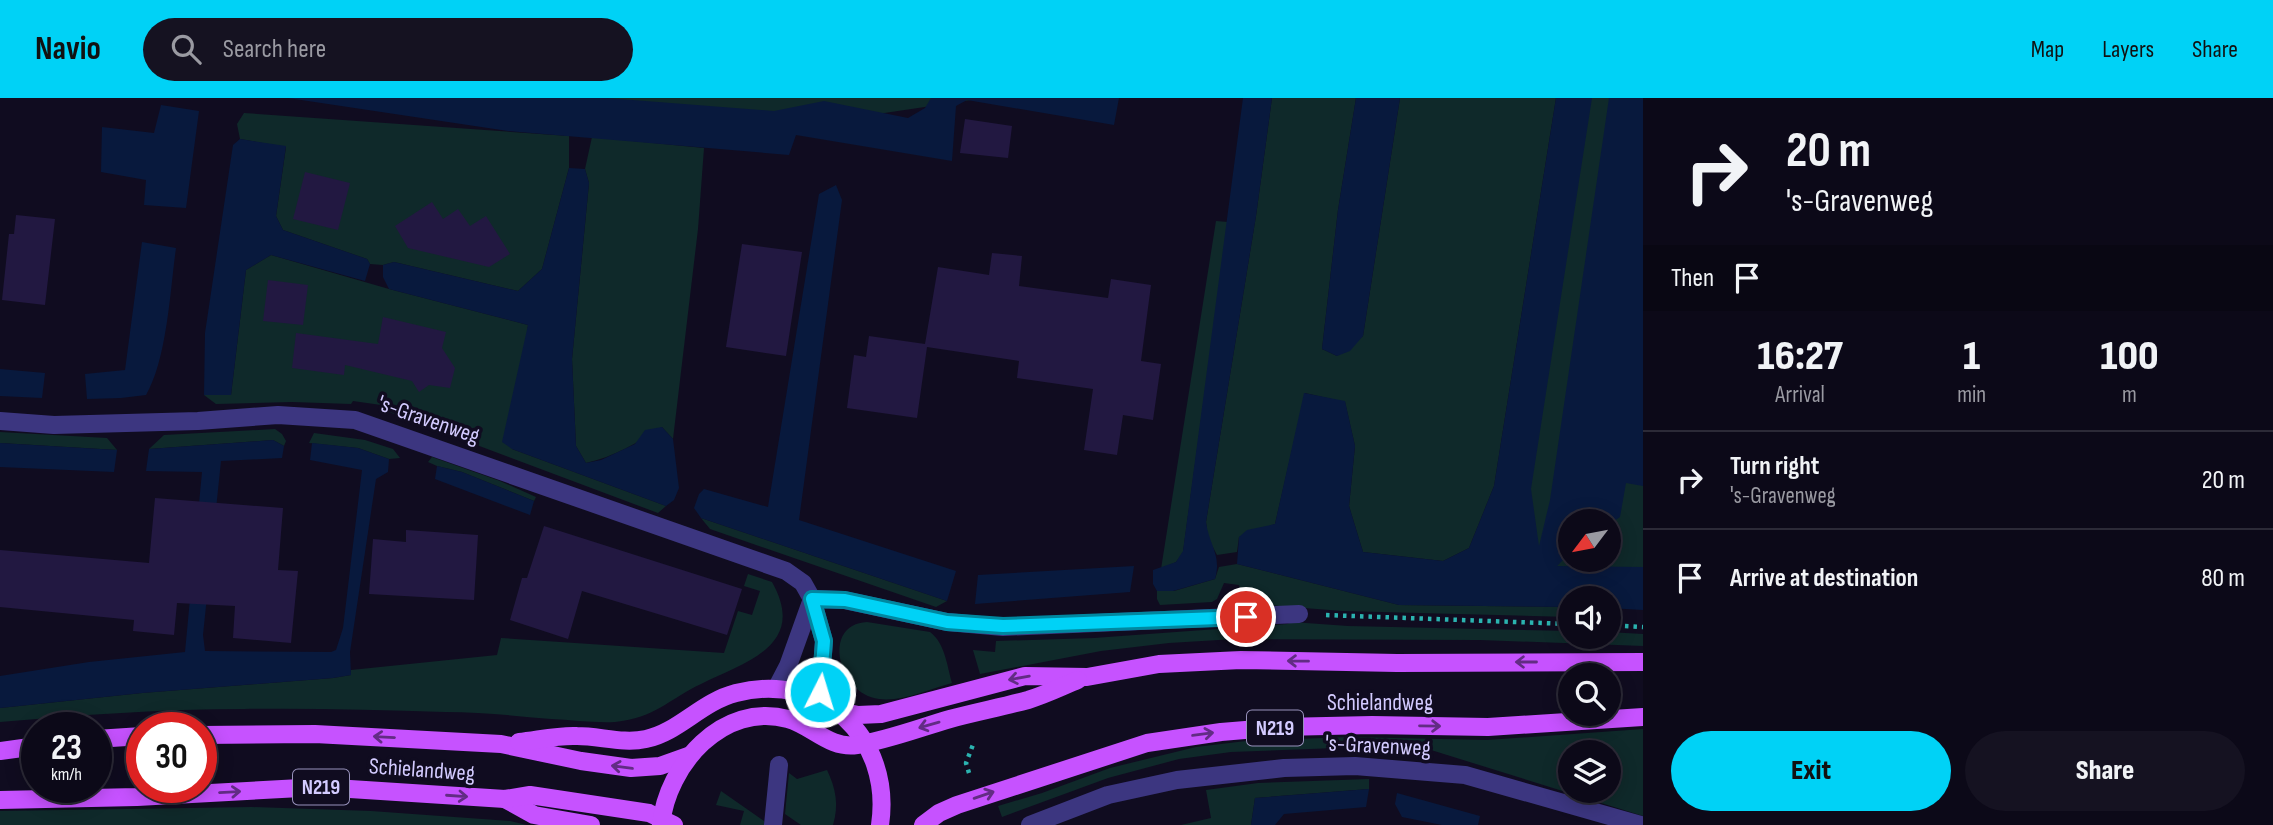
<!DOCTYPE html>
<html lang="en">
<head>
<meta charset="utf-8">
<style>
  body { margin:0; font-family:"Sofia Sans Condensed",sans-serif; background:#151221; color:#f1f3f6; height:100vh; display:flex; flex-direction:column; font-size:26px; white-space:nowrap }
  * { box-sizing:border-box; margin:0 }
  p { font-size:23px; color:#9a9aa2 }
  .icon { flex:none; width:38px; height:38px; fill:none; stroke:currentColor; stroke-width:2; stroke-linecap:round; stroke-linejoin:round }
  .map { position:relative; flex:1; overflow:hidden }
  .drawer { display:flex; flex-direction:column; background:#0c0918; width:630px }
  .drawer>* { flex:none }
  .top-card { background:#0c0918; color:#f1f3f6; overflow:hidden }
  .needle { width:46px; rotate:238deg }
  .controls { position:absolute; left:1558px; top:411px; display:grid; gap:14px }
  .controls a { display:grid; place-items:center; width:63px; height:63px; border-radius:50%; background:#0c0918; box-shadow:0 4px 18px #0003,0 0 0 2px #2c2a37; font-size:35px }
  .speed { position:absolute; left:21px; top:614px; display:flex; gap:14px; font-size:35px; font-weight:700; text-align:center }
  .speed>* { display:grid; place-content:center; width:91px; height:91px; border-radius:50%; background:#0c0918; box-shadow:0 4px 18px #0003,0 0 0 2px #2c2a37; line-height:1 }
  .speed small { font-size:18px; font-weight:400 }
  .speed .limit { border:10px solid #d22; background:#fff; color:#111 }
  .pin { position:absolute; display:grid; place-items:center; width:60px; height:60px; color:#fff; margin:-30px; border:4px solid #fff; border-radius:50%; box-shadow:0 2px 7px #0007 }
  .me { position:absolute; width:77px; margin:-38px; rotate:5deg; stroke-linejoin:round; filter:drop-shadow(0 0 5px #0008) }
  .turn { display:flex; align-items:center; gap:24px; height:147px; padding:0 28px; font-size:32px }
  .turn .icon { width:91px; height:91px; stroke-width:2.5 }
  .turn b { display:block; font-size:49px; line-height:60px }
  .then { display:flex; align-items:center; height:66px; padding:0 28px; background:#0003; gap:14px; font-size:26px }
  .eta { display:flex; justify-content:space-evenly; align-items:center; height:119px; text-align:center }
  .eta b { font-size:42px; font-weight:800; line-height:49px }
  .primary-button { display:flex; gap:14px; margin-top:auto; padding:14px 28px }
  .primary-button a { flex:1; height:80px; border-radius:42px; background:#00d2f6; color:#111; font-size:28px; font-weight:800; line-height:80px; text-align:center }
  .primary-button a+a { background:#151221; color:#f1f3f6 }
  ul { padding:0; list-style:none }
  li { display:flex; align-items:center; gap:21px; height:98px; padding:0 28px; border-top:2px solid #2c2a37 }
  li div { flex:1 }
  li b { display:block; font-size:26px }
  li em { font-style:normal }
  header { display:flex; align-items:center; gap:42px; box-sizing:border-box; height:98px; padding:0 35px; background:#00d2f6; color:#111 }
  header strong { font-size:33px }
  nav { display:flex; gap:38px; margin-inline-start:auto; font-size:24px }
  .search { width:490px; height:63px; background:#151221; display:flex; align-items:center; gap:18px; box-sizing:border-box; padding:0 24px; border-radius:38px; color:#9a9aa2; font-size:26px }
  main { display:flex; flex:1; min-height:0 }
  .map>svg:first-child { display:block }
  .green { fill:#0f292a; fill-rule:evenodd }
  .water { fill:#08193d }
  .building { fill:#221841 }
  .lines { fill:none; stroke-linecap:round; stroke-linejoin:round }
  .path { stroke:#2bb3b0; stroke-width:4.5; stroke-dasharray:3.5 5; stroke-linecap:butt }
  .minor { stroke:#3c3680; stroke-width:18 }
  .major { stroke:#c652ff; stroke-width:18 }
  .oneway { stroke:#622c84 }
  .route-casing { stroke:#0088a0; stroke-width:18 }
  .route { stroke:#00d2f6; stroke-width:12 }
  .labels { text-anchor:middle; stroke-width:7; stroke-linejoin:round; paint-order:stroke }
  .shield { fill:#100c20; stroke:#9892bc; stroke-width:2 }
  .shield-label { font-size:21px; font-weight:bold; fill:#d3cbff }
  .street-label { font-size:23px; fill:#d3cbff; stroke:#100c20 }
</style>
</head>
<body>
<header>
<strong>Navio</strong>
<div class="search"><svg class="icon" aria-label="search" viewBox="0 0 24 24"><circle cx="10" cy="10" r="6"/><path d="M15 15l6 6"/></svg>Search here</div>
<nav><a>Map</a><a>Layers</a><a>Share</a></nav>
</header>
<main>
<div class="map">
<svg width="1643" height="727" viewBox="0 0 1643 727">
  <rect width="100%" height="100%" fill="#100c20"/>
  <!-- green -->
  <g class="green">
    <path d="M506 0H985L730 38Z"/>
    <path d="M1272 0H1356L1338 112 1322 251 1337 258 1363 238 1400 0H1556L1494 388 1469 450 1443 463 1363 454 1349 408 1355 348 1345 304 1305 295 1275 426 1239 439 1237 454 1217 457 1208 440 1206 424 1256 118Z"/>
    <path d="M1566 0H1643V470L1489 476ZM1570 424H1608V462H1570Z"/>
    <path d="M244 15 569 38V70L542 171 518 193 394 164 383 167 370 166 367 161 283 132 276 118 286 49 240 41 237 26Z"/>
    <path d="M592 39 704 50 698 131 673 341 662 329C638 344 614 359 586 365L576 348 572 261 589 85 585 71Z"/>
    <path d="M1216 123 1228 124 1183 454 1176 464 1161 471Z"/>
    <path d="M271 157 389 191 528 227 512 351 666 408 658 415 389 314 388 308 353 303 351 306 292 304 216 306 204 297H231L246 172Z"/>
    <path d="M275 331 282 336 286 343 284 348 273 342 149 351 164 337Z"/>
    <path d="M0 334 107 340 117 352 0 345Z"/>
    <path d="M314 335 365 342 393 351 400 360 389 361 358 350 309 345Z"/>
    <path d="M432 359 500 383 536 399 534 403 462 374 437 368 428 364Z"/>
    <path d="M701 420 947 503 936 509 710 431Z"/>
    <path d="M1237 466 1399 507 1570 509V519L1342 513 1268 507 1252 506 1244 500 1239 487 1224 485 1217 501 1212 504 1160 507 1157 501V493H1174L1215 481 1219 469Z"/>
    <path d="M748 476 772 484C808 548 745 564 701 586 669 601 655 620 615 624 594 625 572 622 551 621 516 618 481 614 445 614 378 612 311 610 244 611 162 611 81 617 0 624V610L142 595 333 580 351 577V572L497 557 501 540 724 555 738 513 752 517 760 493 744 488Z"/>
    <path d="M867 524 930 534C945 545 947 568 952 585 930 591 902 604 879 601 838 596 821 526 867 524Z"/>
    <path d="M1292 524 1348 528 1570 533V539H1608V534L1643 536V548L1480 542 1235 541 1169 545 1101 553 980 576 973 552 995 554 996 543 1094 540 1287 526Z"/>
    <path d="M1643 631V718L1415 647 1231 654 1179 661 1108 680 1002 719 998 708 1042 695 1110 670 1196 649 1246 643 1349 639 1487 642ZM1570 654H1608V693H1570Z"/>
    <path d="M827 672C836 691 839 707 833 727H801L785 716 789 675 797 681Z"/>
    <path d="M1369 681V691L1255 700 1251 727H1181L1211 720 1206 692 1258 685Z"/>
    <path d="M721 693 764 723V727H740L744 713 716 707Z"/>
    <path d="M252 709 371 713 510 723 527 727H0V713Z"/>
  </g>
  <!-- water -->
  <g class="water">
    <path d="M288 0H607L774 13 824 3 908 20 925 10 931 0H1119L1114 27 967 2 956 8 952 63 796 37 789 57 508 33Z"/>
    <path d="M1243 0H1272L1256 118 1206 424C1209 447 1222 457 1215 481L1173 493H1157L1153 486V472L1176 464 1183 453Z"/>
    <path d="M1356 0H1400L1363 238 1350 253 1337 258 1322 251 1338 112Z"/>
    <path d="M1556 0H1592L1531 391 1539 448 1550 402 1609 0H1643V388L1626 385 1620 419 1608 427V424H1570V455L1557 468 1643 469V512L1608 510V500H1570V509L1399 507 1237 466 1239 439 1247 432 1275 426 1304 295 1345 303 1355 348 1349 408 1363 454 1443 463 1469 450 1494 388Z"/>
    <path d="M161 7 199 13 186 110 144 107 146 82 101 74 102 29 154 35Z"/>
    <path d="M240 41 286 48 276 118 283 132 367 161 370 166 365 183 271 157 246 172 231 297H204L205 235 233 47Z"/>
    <path d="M569 70 585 71 589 85 572 261 576 348 586 365 601 362 635 346 645 332 662 329 673 341 679 390 674 402 666 408 512 351 502 344 528 227 389 191 383 179V167L394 164 518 193 542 171Z"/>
    <path d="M836 87 842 102 799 422 956 473 947 503 701 420 694 410 699 396 704 391 768 409 819 96Z"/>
    <path d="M142 144 176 150C170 193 167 261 146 297L121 300 87 301 85 276 125 272Z"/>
    <path d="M0 271 45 275 42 300 0 298Z"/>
    <path d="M273 342 284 348 282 360 221 363 203 537 205 553 331 554 336 552 343 530 362 372 310 362 312 345 358 350 389 361 388 374 376 381 350 554 351 577 333 580 142 595 0 610V578L89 564 185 554 202 374 146 373 149 351Z"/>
    <path d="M0 345 117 352 114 374 0 369Z"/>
    <path d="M437 368 462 374 534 403 530 417 435 381Z"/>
    <path d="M1134 468 1130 494 975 506 978 477Z"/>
    <path d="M1369 691 1366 709 1284 716 1275 727H1251L1255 700Z"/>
    <path d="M1397 695 1480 718 1478 727H1442L1402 719 1395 706Z"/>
  </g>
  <!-- building -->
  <g class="building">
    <path d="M965 21 1012 28 1008 60 960 55Z"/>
    <path d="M305 74 350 85 338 132 293 121Z"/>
    <path d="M432 104 443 121 458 111 470 128 486 118 510 156 489 169 408 150 395 128Z"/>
    <path d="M16 117 55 121 45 207 2 202 9 136H14Z"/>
    <path d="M742 146 802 154 786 258 726 249Z"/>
    <path d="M992 155 1022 158 1019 188 1108 200 1111 181 1151 187 1141 263 1161 266 1153 322 1123 317 1117 357 1084 352 1093 291 1017 280 1019 263 927 249 917 320 847 310 854 257 866 259 869 238 925 246 938 169 989 177Z"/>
    <path d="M268 182 308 187 303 227 263 223Z"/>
    <path d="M383 219 446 234 442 250 455 270 450 290 429 287 419 294 412 283 345 267 344 277 292 270 296 235 378 246Z"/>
    <path d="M155 400 283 410 278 472 298 473 291 545 233 540 235 508 177 505 174 537 133 533 134 522 0 509V452L149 465Z"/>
    <path d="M544 428 742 491 727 537 582 493 568 541 510 522 522 480H527Z"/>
    <path d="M406 432 478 437 474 502 369 496 373 441 406 444Z"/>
  </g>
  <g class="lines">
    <!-- path -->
    <g class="path">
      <path d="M1326 517 1570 526"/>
      <path d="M1608 527 1643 529"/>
      <path d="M969 675 966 665 974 644"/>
    </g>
    <!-- minor -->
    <g class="minor">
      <path d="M0 323 54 327 198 323 278 317 355 322 786 473 803 485 812 501 824 543 820 595 827 606"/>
      <path d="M812 501 844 502 947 524 1003 529 1299 516"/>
      <path d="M776 591 788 568 812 501"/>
      <path d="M773 727 779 667"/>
      <path d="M1030 727 1108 697 1177 682 1284 670 1355 668 1465 677 1641 727"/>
    </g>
    <!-- major -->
    <g class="major">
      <path d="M835 612 858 617 881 616 1025 578 1087 579 1159 566 1241 562 1397 565 1643 564"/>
      <path d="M201 637 315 636 501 646 581 663 631 670 660 668 688 658"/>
      <path d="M96 641 142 638"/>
      <path d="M519 644C538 642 558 637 577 638 600 638 623 646 646 641 679 634 701 604 736 595 822 573 893 640 880 727"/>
      <path d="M0 653 37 648"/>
      <path d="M505 701 534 717 591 727"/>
      <path d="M0 702 137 699 319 689 505 701 530 697 649 715 674 727"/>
      <path d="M661 727C667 667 723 603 788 621 813 628 829 651 857 647 888 642 919 630 950 621 976 614 1002 609 1028 602 1045 597 1061 589 1078 582"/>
      <path d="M923 727 939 715 957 707 1147 645 1221 634 1281 629 1372 627 1488 629 1643 619"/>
    </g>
  </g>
  <!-- one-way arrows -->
  <defs><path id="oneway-shaft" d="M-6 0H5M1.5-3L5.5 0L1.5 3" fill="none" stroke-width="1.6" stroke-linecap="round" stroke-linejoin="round" transform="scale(1.75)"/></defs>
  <g class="oneway">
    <use href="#oneway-shaft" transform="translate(1298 563) rotate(-179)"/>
    <use href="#oneway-shaft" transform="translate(1526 564) rotate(180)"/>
    <use href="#oneway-shaft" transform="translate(1019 580) rotate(170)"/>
    <use href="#oneway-shaft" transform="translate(929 627) rotate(164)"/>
    <use href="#oneway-shaft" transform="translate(1430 628) rotate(1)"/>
    <use href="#oneway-shaft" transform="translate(1203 636) rotate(-8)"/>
    <use href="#oneway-shaft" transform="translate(384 639) rotate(-177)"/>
    <use href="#oneway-shaft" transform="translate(622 669) rotate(-172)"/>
    <use href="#oneway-shaft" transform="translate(230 694) rotate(-3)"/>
    <use href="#oneway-shaft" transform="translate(984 697) rotate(-19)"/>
    <use href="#oneway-shaft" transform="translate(457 698) rotate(4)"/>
  </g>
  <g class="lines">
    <!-- route casing -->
    <g class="route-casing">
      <path id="route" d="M820 594 824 543 812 501 845 502 947 524 1003 528 1246 519"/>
    </g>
    <!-- route -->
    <use href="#route" class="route"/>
  </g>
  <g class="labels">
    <!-- shield labels -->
    <g class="shield">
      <rect x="1247" y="612.5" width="56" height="35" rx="5"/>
      <rect x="293" y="671.5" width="56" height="35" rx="5"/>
    </g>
    <g class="shield-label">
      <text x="1275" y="637">N219</text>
      <text x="321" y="696">N219</text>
    </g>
    <!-- street labels -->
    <g class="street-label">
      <text transform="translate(429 321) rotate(19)" y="8">'s-Gravenweg</text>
      <text x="1380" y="612">Schielandweg</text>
      <text transform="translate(1378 647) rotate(3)" y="8">'s-Gravenweg</text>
      <text transform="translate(422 671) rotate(4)" y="8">Schielandweg</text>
    </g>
  </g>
</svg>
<div class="controls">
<a><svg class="needle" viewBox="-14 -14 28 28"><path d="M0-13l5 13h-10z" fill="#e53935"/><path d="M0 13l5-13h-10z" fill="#9a9aa2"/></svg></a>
<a><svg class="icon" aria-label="sound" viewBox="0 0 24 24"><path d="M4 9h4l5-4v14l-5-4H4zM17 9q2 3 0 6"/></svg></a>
<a><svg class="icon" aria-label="search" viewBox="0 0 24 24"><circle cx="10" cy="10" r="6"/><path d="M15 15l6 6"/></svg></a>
<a><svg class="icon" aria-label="layers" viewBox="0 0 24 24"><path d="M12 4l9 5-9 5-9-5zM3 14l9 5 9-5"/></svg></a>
</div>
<div class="speed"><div>23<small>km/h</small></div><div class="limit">30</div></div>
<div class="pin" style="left:1246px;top:519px;background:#d93025"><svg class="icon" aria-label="arrive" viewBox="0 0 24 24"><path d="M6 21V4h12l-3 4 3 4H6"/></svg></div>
<svg class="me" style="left:820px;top:594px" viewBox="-20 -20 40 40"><circle r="17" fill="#00d2f6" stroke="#fff" stroke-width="3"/><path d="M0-11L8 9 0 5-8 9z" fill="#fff"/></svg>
</div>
<section class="drawer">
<div class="top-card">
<div class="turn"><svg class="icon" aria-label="right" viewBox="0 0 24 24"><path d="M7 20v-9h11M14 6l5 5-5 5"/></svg><div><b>20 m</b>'s-Gravenweg</div></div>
<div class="then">Then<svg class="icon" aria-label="arrive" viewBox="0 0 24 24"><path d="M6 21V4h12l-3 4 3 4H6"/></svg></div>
</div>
<div class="eta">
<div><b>16:27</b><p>Arrival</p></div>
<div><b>1</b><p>min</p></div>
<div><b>100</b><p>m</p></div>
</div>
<ul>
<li><svg class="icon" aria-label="right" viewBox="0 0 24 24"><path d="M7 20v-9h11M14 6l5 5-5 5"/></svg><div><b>Turn right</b><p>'s-Gravenweg</p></div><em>20 m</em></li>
<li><svg class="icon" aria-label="arrive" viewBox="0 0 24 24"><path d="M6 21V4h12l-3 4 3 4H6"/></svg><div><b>Arrive at destination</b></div><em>80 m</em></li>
</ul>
<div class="primary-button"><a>Exit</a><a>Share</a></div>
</section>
</main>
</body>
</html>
